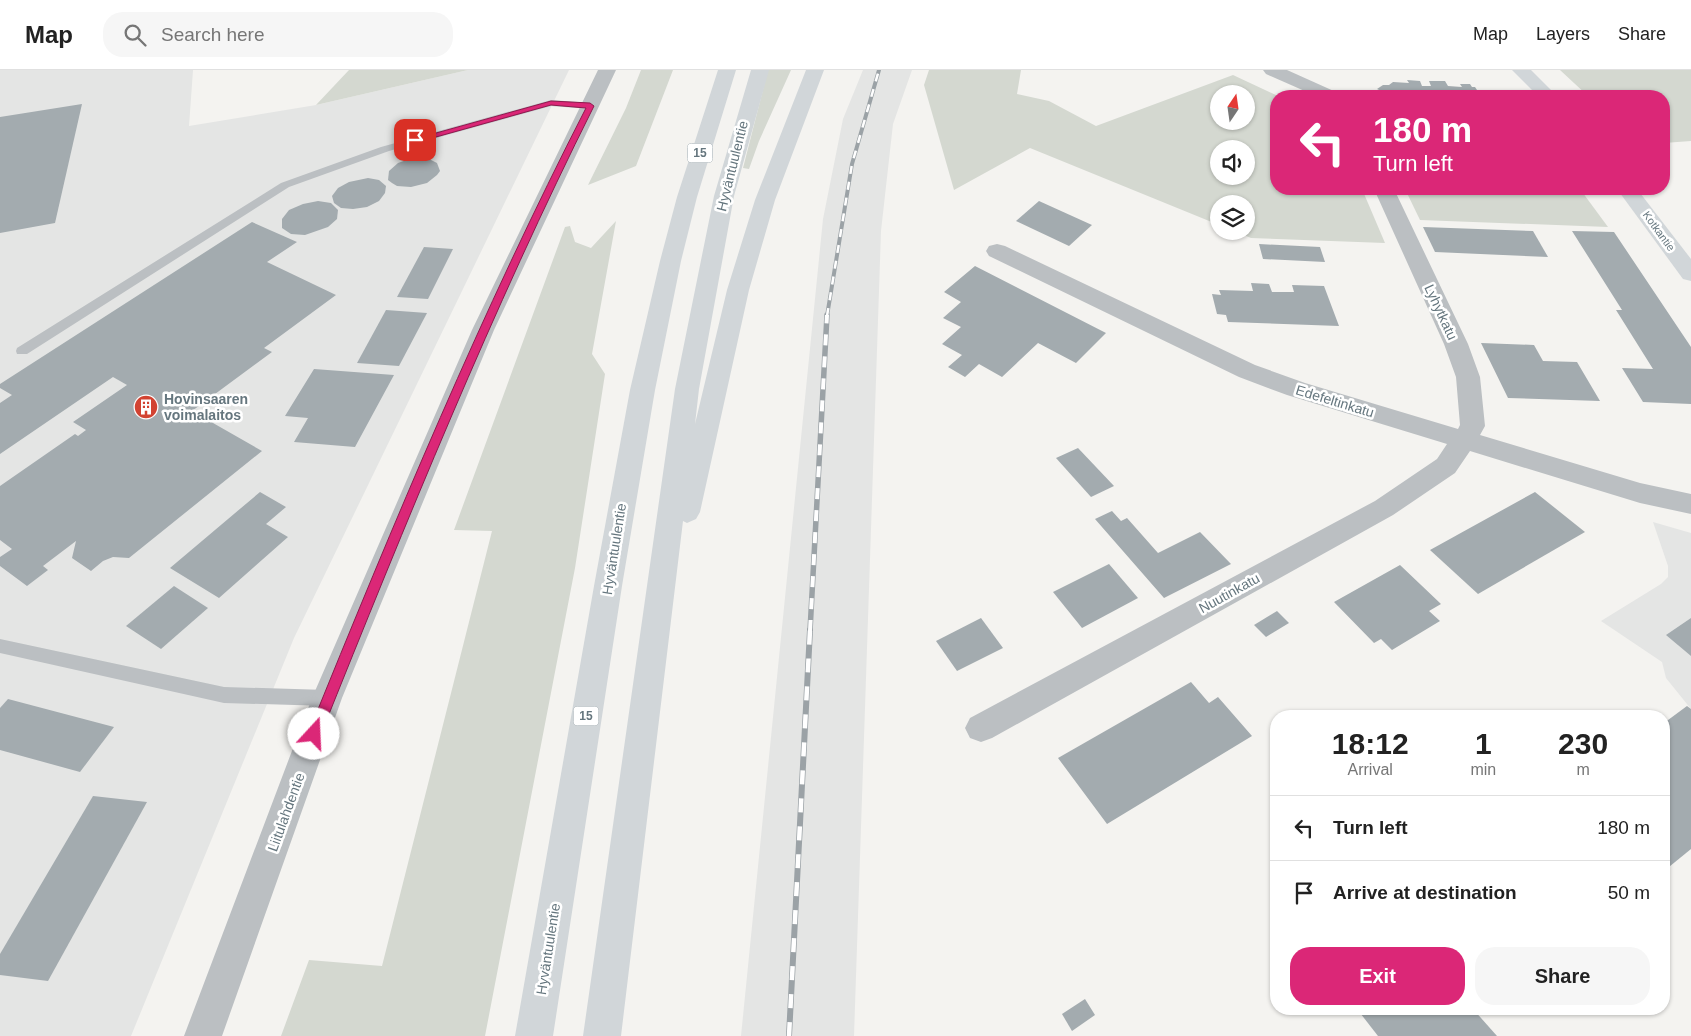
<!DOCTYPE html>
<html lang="en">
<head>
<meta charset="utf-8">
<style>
  body { margin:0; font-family:Helvetica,sans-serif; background:#f6f6f6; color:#222; height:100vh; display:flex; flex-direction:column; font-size:19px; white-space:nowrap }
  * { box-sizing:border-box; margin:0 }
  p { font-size:16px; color:#767676 }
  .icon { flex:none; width:28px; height:28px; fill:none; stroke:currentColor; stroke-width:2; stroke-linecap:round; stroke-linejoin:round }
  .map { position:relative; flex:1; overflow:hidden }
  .sheet { position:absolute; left:1270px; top:640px; width:400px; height:305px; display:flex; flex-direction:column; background:#fff; border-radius:20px; box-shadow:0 1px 4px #0004 }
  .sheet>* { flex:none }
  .guide { position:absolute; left:1270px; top:20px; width:400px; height:105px; border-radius:20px; box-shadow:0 1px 4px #0004; background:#db2777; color:#fff; overflow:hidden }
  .needle { width:32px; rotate:13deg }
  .fabs { position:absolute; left:1210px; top:15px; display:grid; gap:10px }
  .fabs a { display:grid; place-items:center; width:45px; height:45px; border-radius:50%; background:#fff; box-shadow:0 1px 4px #0004; font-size:25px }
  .pin { position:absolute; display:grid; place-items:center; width:42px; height:42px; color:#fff; margin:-21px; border-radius:10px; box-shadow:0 2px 8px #0006 }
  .me { position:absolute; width:55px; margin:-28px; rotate:20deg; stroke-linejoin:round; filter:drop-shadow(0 0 4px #0008) }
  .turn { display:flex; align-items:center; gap:18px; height:105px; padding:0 20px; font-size:22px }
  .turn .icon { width:65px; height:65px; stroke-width:2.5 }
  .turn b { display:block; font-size:35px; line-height:42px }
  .eta { display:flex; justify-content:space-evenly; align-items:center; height:85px; text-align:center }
  .eta b { font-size:30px; font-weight:700; line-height:35px }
  .action { display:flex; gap:10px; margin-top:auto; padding:10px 20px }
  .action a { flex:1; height:58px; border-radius:20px; background:#db2777; color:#fff; font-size:20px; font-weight:700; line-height:58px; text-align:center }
  .action a+a { background:#f6f6f6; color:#222 }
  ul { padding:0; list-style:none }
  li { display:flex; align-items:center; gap:15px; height:65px; padding:0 20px; border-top:1px solid #e0e0e0 }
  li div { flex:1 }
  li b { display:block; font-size:19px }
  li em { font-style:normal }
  header { display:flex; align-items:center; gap:30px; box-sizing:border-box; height:70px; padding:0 25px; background:#fff; border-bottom:1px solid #e0e0e0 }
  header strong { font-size:24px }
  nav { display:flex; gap:28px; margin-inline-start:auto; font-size:18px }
  .search { width:350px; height:45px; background:#f6f6f6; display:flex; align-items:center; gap:12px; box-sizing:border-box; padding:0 18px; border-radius:20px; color:#767676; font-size:19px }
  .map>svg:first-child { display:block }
  .built { fill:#e4e5e4 }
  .green { fill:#d4d8d0; fill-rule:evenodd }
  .building { fill:#a3abaf }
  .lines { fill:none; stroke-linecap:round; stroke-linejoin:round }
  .lane { fill:#bbbfc2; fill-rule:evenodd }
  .street { fill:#bbbfc2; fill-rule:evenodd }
  .secondary { fill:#d1d6d9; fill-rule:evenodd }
  .highway { fill:#d1d6d9; fill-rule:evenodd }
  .rail-far2-casing { stroke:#9ba2a6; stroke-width:4 }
  .rail-far1-casing { stroke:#9ba2a6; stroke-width:5.5 }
  .rail-casing { stroke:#9ba2a6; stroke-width:6 }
  .rail-far2 { stroke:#fff; stroke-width:2.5; stroke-dasharray:8; stroke-linecap:butt }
  .rail-far1 { stroke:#fff; stroke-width:4; stroke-dasharray:11; stroke-linecap:butt }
  .rail { stroke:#fff; stroke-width:4.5; stroke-dasharray:14; stroke-linecap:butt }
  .route { fill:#db2777; stroke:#8e194d }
  .labels { text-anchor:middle; stroke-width:5; stroke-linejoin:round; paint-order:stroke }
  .far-street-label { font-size:11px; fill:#65767e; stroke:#fff }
  .shield { fill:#fff; stroke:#939fa5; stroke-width:1 }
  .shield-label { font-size:12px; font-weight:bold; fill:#65767e }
  .street-label { font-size:14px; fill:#65767e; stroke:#fff }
  .poi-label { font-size:14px; font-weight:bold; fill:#65767e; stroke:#fff; text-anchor:start }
</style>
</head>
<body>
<header>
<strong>Map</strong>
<div class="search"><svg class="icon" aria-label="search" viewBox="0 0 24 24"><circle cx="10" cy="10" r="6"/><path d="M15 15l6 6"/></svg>Search here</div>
<nav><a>Map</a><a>Layers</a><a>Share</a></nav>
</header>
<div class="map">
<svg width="1691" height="966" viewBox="0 0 1691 966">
  <rect width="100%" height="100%" fill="#f4f3f0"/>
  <!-- built -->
  <g class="built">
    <path d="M0 0H193L189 56 316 35 468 0H569L294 568 131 966H0Z"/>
    <path d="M863 0H912L893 54 881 161 854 966H741L823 149 843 49Z"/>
    <path d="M1653 452 1691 463V639L1666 608 1662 592 1601 551 1661 514 1668 507V496Z"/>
  </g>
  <!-- green -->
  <g class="green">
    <path d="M349 0H468L316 35Z"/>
    <path d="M641 0H673L636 96 588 115 626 38Z"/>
    <path d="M768 0H791L759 71 749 99 743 98Z"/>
    <path d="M929 0H1021L1017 24 1049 31 1096 56 1233 5 1278 26H1276V119H1362L1385 173 1251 168 1234 161H1246V134H1219V155L1030 78 954 120 924 15ZM1219 24H1246V51H1219ZM1219 79H1246V106H1219Z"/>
    <path d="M1560 0H1691V71L1664 73V26H1588Z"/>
    <path d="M1405 119H1580L1608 157 1420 150Z"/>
    <path d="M616 151 592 284 605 304 575 498 485 966H281L309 890 382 896 492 461 454 460 565 157 570 156 575 172 591 178Z"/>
  </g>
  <!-- building -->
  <g class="building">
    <path d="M1407 10 1420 11 1422 16H1431L1429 11H1445L1448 16 1462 17 1460 14H1470L1472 17H1475L1481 26H1392L1377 19 1383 15H1389L1393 12 1409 13Z"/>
    <path d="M82 34 55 153 0 163V47Z"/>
    <path d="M412 88H427L437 93 440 101 437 105 427 113 411 117 397 116 392 113 388 110 389 101 398 93Z"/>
    <path d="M368 108 379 110 386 116 385 123 379 131 367 137 353 139 341 138 334 133 332 126 338 118 349 112Z"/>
    <path d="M318 131 331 133 338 140 337 149 328 157 305 165 291 164 282 158V149L289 140 303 134Z"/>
    <path d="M1039 131 1092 155 1069 176 1016 151Z"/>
    <path d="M252 152 297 172 267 192 336 225 264 278 272 282 192 341 262 381 129 488 113 487 103 491 91 501 72 488 76 471 43 496 48 500 27 516 0 496V487L12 479 0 470V416L75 364 78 366 86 360 73 352 127 315 113 307 0 384V333L12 325 0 318V314Z"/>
    <path d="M1423 157 1533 161 1548 187 1435 182Z"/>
    <path d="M1572 161 1614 162 1691 277V334L1643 332 1622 298 1653 299 1616 240H1622Z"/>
    <path d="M1259 174 1320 177 1325 192 1263 189Z"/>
    <path d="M424 177 453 179 428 229 397 227Z"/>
    <path d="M975 196 1106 263 1076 293 1038 273 1002 307 979 294 965 307 948 297 962 285 942 274 961 257 943 248 961 232 944 222Z"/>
    <path d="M1251 213 1269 214 1272 222H1294L1292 215 1324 216 1339 256 1228 252 1226 245 1217 244 1212 224 1221 225 1219 220 1253 221Z"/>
    <path d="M386 240 427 243 399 296 357 293Z"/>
    <path d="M1481 273 1534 275 1543 291 1577 292 1600 331 1508 328Z"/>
    <path d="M314 299 394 305 355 377 294 372 308 348 285 346Z"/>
    <path d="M1078 378 1114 416 1091 427 1056 388Z"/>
    <path d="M260 422 286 437 266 454 288 467 219 528 170 498Z"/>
    <path d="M1535 422 1585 462 1478 524 1430 480Z"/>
    <path d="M1112 441 1121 451 1127 448 1158 483 1200 462 1231 494 1164 528 1095 449Z"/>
    <path d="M1109 494 1138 528 1082 558 1053 522Z"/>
    <path d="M1400 495 1441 534 1429 541 1440 551 1392 580 1381 569 1374 573 1334 532Z"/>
    <path d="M174 516 208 538 161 579 126 556Z"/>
    <path d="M1277 541 1289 553 1266 567 1254 555Z"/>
    <path d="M981 548 1003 578 957 601 936 571Z"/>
    <path d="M1691 548V586L1666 565Z"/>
    <path d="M1191 612 1209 633 1218 627 1252 666 1107 754 1058 688Z"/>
    <path d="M8 629 114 657 80 702 0 680V638Z"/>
    <path d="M1687 636 1691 639V779L1664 801V653Z"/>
    <path d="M93 726 147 732 48 911 0 905V884Z"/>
    <path d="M1085 929 1095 945 1072 961 1062 944Z"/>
    <path d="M1357 939H1473L1497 966H1378Z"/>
  </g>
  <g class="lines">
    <!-- lane -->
    <g class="lane">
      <path d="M551 30 591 33 596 36 591 39 551 36 389 81 289 117 27 284H17L16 281 17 278 281 113 381 77Z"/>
      <path d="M0 569 224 617 327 620 333 623 335 628 333 633 327 636 224 633 0 583Z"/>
    </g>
    <!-- street -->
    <g class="street">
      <path d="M598 0H616L494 260 342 628 222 966H184L312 628 472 260Z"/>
      <path d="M1263 0H1287L1336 22 1339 26H1316L1266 4Z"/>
      <path d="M1374 119H1394L1468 274 1480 307 1485 356 1480 365 1640 413 1691 424V444L1640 433 1470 381 1455 403 1393 445 992 668 981 672 970 668 965 658 970 648 1375 431 1437 389 1447 374 1287 325 1239 307 989 186 986 181 989 176 997 174 1005 176 1255 295 1305 313 1458 359 1460 355 1456 307 1444 274Z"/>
    </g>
    <!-- secondary -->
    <g class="secondary">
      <path d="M1512 0H1531L1557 26H1538Z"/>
      <path d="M1617 119H1637L1691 189V211L1683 209Z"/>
    </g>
    <!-- highway -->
    <g class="highway">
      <path d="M718 0H736L697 127 681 191 655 320 622 516 553 966H515L594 516 630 320 660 191 677 127Z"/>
      <path d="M751 0H769L734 126 699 319 695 354 727 220 755 130 806 0H824L775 130 749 220 700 442 696 449 687 453 683 451 621 966H583L675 319 714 126Z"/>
    </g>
    <!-- rail-far2 casing -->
    <g class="rail-far2-casing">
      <path id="rail-far2" d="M827 246 852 94 879 0"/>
    </g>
    <!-- rail-far1 casing -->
    <g class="rail-far1-casing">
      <path id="rail-far1" d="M810 561 827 245"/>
    </g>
    <!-- rail casing -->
    <g class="rail-casing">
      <path id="rail" d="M789 966 810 560"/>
    </g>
    <!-- rail-far2 -->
    <use href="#rail-far2" class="rail-far2"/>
    <!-- rail-far1 -->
    <use href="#rail-far1" class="rail-far1"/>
    <!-- rail -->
    <use href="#rail" class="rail"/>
  </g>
  <!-- route -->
  <path class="route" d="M551 31 590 33 594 36C492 240 406 452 321 664L319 668 314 670 310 668 308 664C394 452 482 241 586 38L551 35 418 72 411 70Z"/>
  <!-- icons -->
  <defs>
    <g id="building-disc" transform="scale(1.25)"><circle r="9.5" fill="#d24332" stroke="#fff"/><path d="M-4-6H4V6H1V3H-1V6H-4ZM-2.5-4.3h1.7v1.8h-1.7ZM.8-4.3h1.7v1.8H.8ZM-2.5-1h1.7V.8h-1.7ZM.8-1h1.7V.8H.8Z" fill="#fff"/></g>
  </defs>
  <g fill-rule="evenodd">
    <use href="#building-disc" x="146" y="337"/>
  </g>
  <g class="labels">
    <!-- far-street labels -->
    <g class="far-street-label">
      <text transform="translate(1659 161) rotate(54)" y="4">Kotkantie</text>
    </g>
    <!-- shield labels -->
    <g class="shield">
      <rect x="687.5" y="73.5" width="25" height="19" rx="4"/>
      <rect x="573.5" y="636.5" width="25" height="19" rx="4"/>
    </g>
    <g class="shield-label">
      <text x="700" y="87">15</text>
      <text x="586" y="650">15</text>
    </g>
    <!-- street labels -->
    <g class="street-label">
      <text transform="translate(732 96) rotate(-76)" y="5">Hyväntuulentie</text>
      <text transform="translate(1441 242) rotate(65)" y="5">Lyhytkatu</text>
      <text transform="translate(1335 331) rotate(17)" y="5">Edefeltinkatu</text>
      <text transform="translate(614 479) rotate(-81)" y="5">Hyväntuulentie</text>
      <text transform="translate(1229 523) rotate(-29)" y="5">Nuutinkatu</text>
      <text transform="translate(286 742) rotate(-70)" y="5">Liitulahdentie</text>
      <text transform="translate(548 879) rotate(-81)" y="5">Hyväntuulentie</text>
    </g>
    <!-- poi labels -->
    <g class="poi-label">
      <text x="164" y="334">Hovinsaaren<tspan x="164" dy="16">voimalaitos</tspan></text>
    </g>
  </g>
</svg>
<div class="fabs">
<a><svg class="needle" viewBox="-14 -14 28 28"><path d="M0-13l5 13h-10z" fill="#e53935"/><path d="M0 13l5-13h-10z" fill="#767676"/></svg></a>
<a><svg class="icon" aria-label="sound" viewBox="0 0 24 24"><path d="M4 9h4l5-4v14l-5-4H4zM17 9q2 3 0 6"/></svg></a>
<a><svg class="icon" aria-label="layers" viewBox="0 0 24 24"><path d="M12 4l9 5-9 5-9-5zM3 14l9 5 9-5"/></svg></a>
</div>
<div class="pin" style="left:415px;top:70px;background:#d93025"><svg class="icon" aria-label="arrive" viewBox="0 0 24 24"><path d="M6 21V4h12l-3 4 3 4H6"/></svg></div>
<svg class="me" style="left:314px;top:664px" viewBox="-20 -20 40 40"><circle r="19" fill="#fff"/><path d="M0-13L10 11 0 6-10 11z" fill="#db2777"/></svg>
<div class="guide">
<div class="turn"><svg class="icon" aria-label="left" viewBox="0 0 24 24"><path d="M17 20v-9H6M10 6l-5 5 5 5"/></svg><div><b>180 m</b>Turn left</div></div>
</div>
<section class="sheet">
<div class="eta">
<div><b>18:12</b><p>Arrival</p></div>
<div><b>1</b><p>min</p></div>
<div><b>230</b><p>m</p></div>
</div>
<ul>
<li><svg class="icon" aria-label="left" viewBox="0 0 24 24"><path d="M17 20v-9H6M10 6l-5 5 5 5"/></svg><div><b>Turn left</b></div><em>180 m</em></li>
<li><svg class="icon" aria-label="arrive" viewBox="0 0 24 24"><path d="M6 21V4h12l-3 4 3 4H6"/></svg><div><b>Arrive at destination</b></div><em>50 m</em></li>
</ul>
<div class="action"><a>Exit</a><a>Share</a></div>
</section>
</div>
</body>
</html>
